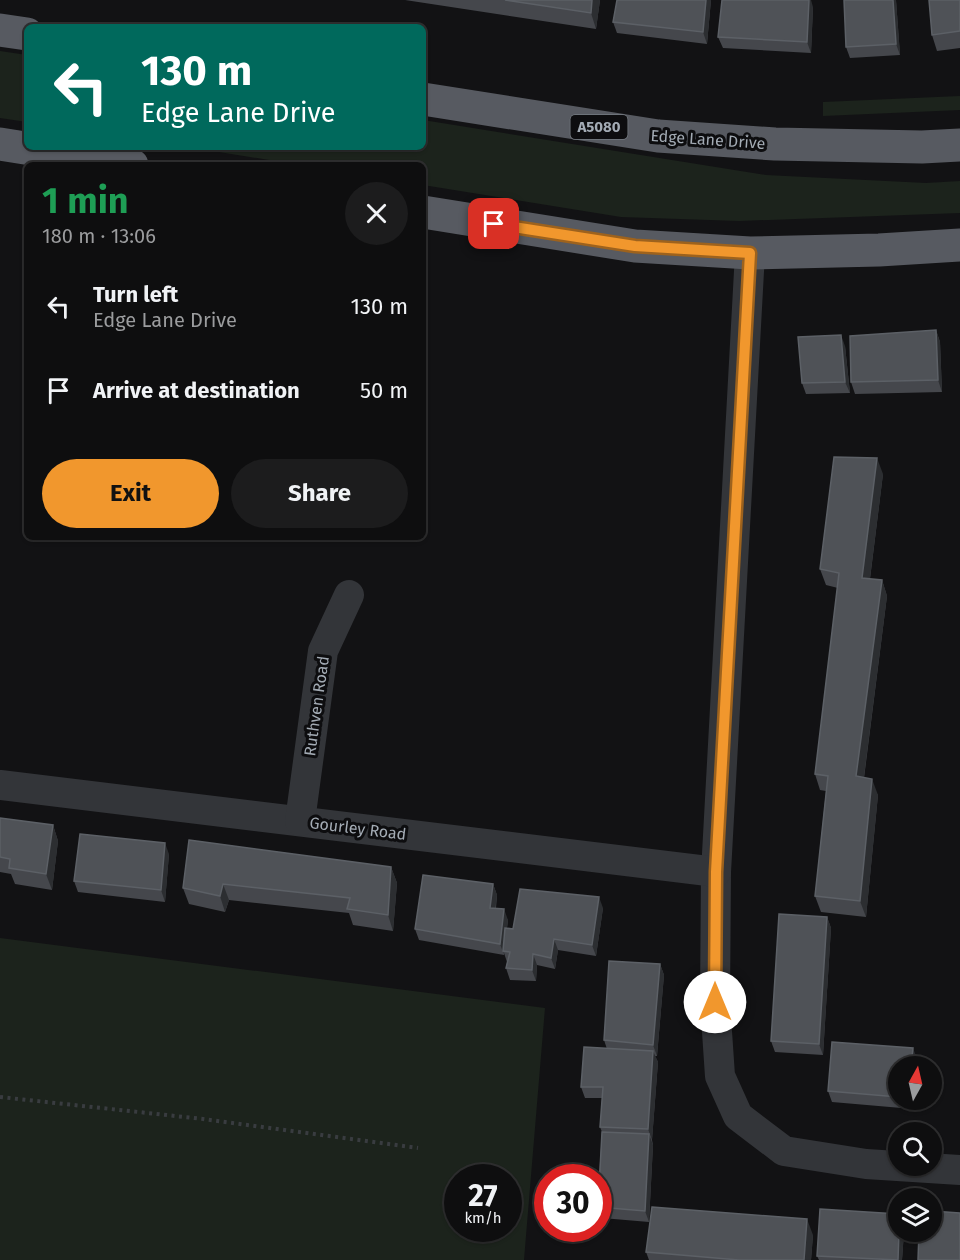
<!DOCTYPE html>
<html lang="en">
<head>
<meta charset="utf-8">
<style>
  body { margin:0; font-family:"Fira Sans",sans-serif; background:#1c1c1d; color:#f1f3f6; height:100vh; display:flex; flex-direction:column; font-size:22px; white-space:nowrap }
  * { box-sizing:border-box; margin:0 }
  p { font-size:20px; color:#9b9c9e }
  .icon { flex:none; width:33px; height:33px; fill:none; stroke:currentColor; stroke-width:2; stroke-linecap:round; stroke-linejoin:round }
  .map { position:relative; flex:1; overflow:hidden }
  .panel { position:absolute; left:24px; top:162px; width:402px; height:378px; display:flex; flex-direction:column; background:#0e0e0f; border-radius:9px; box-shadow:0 2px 4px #0004,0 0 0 2px #2e2e2f }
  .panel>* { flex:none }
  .banner { position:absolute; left:24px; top:24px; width:402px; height:126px; border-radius:9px; box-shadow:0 2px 4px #0004,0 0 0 2px #2e2e2f; background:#00695c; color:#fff; overflow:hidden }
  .needle { width:39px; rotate:8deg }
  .tools { position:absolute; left:888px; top:1056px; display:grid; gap:12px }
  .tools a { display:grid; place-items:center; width:54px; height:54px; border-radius:50%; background:#0e0e0f; box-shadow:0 2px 4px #0004,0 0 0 2px #2e2e2f; font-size:30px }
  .speed { position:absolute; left:444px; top:1164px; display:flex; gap:12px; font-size:30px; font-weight:700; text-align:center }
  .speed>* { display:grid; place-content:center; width:78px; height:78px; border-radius:50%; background:#0e0e0f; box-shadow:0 2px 4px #0004,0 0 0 2px #2e2e2f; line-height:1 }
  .speed small { font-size:15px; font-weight:400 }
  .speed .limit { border:9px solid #d22; background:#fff; color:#111 }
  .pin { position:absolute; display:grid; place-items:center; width:51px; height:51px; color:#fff; margin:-26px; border-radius:12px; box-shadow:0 3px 9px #0006 }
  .me { position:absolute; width:66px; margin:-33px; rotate:0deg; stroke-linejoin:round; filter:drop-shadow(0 0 4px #0008) }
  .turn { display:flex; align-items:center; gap:21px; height:126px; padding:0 18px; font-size:27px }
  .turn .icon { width:78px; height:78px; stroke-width:2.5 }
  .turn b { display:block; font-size:42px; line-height:51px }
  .round { display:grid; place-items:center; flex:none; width:63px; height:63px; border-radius:32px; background:#1c1c1d }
  .head { display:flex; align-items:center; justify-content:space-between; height:102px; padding:0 18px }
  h1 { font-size:36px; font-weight:700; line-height:45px; color:#1e9e55 }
  .primary-button { display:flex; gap:12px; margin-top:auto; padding:12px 18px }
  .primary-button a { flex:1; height:69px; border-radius:36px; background:#f1972d; color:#111; font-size:24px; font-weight:700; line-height:69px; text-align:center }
  .primary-button a+a { background:#1c1c1d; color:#f1f3f6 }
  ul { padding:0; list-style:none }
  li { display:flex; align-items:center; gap:18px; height:84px; padding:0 18px }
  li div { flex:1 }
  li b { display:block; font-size:22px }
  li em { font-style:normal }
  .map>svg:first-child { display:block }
  .green { fill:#1c231c; fill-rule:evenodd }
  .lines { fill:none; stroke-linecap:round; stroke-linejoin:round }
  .path { stroke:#393c40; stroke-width:4; stroke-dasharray:3 4.5; stroke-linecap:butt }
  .minor { stroke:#333539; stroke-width:30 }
  .trunk { stroke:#575a61; stroke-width:33 }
  .wall { fill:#45474c }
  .shaded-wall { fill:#2c2e31 }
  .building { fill:#4f5257; stroke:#5c6066; stroke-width:1.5 }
  .route-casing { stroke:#9d621d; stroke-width:15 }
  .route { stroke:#f1972d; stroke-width:10 }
  .labels { text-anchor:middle; stroke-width:6; stroke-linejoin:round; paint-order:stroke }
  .shield { fill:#0d0d0f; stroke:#767c82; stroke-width:1.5 }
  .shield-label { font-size:15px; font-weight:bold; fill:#a3abb4 }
  .street-label { font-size:16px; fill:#a3abb4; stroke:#0d0d0f }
</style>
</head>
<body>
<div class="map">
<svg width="960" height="1260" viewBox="0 0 960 1260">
  <rect width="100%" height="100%" fill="#121214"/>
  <!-- green -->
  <g class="green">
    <path d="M0 51 27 55V122L0 118Z"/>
    <path d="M960 96V110L823 116V102Z"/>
    <path d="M423 120 766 175 926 183 960 181V213L739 221 621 217 423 185V165H300L188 147H423Z"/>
    <path d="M0 938 545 1008 524 1260H0ZM458 1178H508V1228H458Z"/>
  </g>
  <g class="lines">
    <!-- path -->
    <path class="path" d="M0 1097 203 1119 418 1148"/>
    <!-- minor -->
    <g class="minor">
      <path d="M750 253 716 872 715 1002 720 1076 738 1116 784 1151 866 1164 960 1170"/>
      <path d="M0 785 716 872"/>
      <path d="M300 821 323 651 349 595"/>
    </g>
    <!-- trunk -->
    <g class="trunk">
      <path d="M0 30 27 34"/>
      <path d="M423 99 658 136 775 144 922 147 960 145"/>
      <path d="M0 144 132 165"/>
      <path d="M423 212 635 246 750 253 879 250 960 245"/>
    </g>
  </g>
  <!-- wall -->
  <g class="wall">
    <path d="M405 0H600L596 29Z"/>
    <path d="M617 0H711L707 44 617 33 613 22Z"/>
    <path d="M844 0H896L900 55 850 58 846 47Z"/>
    <path d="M960 0V48L937 51 932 35Z"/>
    <path d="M813 7 811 53 723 48 718 37Z"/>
    <path d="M936 330 940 342 942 392 855 394 851 382Z"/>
    <path d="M845 346 850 393 806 394 802 383Z"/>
    <path d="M883 474 870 579 882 580 887 596 864 778 878 795 866 917 821 912 815 896 826 791 820 790 815 774 838 588 826 585 820 569Z"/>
    <path d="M0 818 53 825 58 841 52 890 15 884 11 874 0 872Z"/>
    <path d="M189 840 391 867 397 883 393 931 353 925 349 913 229 900 225 912 189 904 183 888Z"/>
    <path d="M169 854 165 902 78 892 74 881Z"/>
    <path d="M493 884 497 895 496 908 508 920 507 928 513 929 603 908 596 956 558 950 555 969 537 965 536 981 510 980 506 968 507 962 504 953V955L419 940 415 929Z"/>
    <path d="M827 917 831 928 823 1055 775 1052 771 1041Z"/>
    <path d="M660 964 664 975 657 1056H655L658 1062 652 1140 653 1145 649 1222 602 1218 598 1210V1190L602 1132 600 1127 602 1098H585L581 1087 607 1049 604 1040Z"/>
    <path d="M917 1059 898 1066V1100H914L913 1109 832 1102 828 1091Z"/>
    <path d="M904 1232 902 1260H819L817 1256Z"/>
    <path d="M813 1235 811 1260H649L646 1252Z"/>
  </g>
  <!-- shaded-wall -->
  <g class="shaded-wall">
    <path d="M592 0H600L596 29 591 13Z"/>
    <path d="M706 0H711L707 44 703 32Z"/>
    <path d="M809 0H811L813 7 811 53 807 42Z"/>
    <path d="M893 0H896L900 55 896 44Z"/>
    <path d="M936 330 940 342 942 392 938 380Z"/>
    <path d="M841 335 845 346 850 393 845 382Z"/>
    <path d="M877 458 883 474 868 594 862 578Z"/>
    <path d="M882 580 887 596 862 792 856 776Z"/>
    <path d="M872 779 878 795 866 917 860 901Z"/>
    <path d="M53 825 58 841 52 890 46 874Z"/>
    <path d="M165 843 169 854 165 902 161 890Z"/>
    <path d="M391 867 397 883 393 931 388 915Z"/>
    <path d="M223 884 229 900 225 912 220 896Z"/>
    <path d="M493 884 497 895 494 919 490 908Z"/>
    <path d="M599 897 603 908 596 956 592 945Z"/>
    <path d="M504 909 508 920 504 951H503L504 955 500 944Z"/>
    <path d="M827 917 831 928 823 1055 819 1044Z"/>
    <path d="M554 939 558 950 555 969 551 958Z"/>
    <path d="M533 954 537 965 536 981 532 970Z"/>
    <path d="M660 964 664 975 657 1056 653 1045Z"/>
    <path d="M913 1048 917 1059 916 1066H911Z"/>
    <path d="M653 1051 658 1062 652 1140 648 1129Z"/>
    <path d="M910 1100H914L913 1109Z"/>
    <path d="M649 1134 653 1145 649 1222 645 1211Z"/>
    <path d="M807 1219 813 1235 811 1260H804Z"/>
    <path d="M899 1232H904L902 1260H898Z"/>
  </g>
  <!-- building -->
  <g class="building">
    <path d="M505 0H592L591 13Z"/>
    <path d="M617 0H706L703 32 613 22Z"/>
    <path d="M722 0H809L807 42 718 37Z"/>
    <path d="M844 0H893L896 44 846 47Z"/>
    <path d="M929 0H960V31L932 35Z"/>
    <path d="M936 330 938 380 851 382 850 336Z"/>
    <path d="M841 335 845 382 802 383 798 337Z"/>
    <path d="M834 457 877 458 862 578 882 580 856 776 872 779 860 901 815 896 828 776 815 774 839 573 820 569Z"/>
    <path d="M0 818 53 825 46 874 9 868 10 859 0 857Z"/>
    <path d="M80 834 165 843 161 890 74 881Z"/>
    <path d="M189 840 391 867 388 915 347 909 350 898 223 884 220 896 183 888Z"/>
    <path d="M423 875 493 884 490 908 504 909 500 944 415 929Z"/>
    <path d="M520 889 599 897 592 945 554 939 551 958 533 954 532 970 506 968 510 952 503 951 505 928 513 929Z"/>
    <path d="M779 914 827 917 819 1044 771 1041Z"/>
    <path d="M609 961 660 964 653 1045 604 1040Z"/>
    <path d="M832 1042 913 1048 911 1066H898V1097L828 1091Z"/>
    <path d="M584 1047 653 1051 648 1129 600 1127 603 1087H581Z"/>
    <path d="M602 1132 649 1134 645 1211 598 1207Z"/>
    <path d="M652 1207 807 1219 804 1260H739L646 1252Z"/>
    <path d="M820 1209 898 1214V1232H899L898 1260 817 1256Z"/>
    <path d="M932 1211 960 1213V1260H918L919 1232H932Z"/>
  </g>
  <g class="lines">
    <!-- route casing -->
    <g class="route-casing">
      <path id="route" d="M494 224 635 246 750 253 716 872 715 1002"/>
    </g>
    <!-- route -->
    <use href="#route" class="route"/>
  </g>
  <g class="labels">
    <!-- shield labels -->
    <rect class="shield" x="570.5" y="115" width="57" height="24" rx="4.5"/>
    <g class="shield-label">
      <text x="599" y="132">A5080</text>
    </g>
    <!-- street labels -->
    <g class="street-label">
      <text transform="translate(708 139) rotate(4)" y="6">Edge Lane Drive</text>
      <text transform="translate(316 706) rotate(-82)" y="6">Ruthven Road</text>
      <text transform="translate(358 828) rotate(7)" y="6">Gourley Road</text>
    </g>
  </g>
</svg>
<div class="tools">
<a><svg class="needle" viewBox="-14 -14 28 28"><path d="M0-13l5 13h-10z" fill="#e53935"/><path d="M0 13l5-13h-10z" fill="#9b9c9e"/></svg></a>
<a><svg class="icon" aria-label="search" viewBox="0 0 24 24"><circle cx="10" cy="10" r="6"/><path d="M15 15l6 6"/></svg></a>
<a><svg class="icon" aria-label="layers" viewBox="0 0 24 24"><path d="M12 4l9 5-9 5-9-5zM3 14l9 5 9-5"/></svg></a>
</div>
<div class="speed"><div>27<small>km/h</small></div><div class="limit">30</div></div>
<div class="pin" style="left:494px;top:224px;background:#d93025"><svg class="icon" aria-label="arrive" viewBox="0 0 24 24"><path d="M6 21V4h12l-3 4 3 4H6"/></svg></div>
<svg class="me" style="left:715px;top:1002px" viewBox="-20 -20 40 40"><circle r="19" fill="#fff"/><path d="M0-13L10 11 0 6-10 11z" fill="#f1972d"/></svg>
<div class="banner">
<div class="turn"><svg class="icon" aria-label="left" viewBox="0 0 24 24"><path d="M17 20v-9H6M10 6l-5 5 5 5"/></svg><div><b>130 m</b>Edge Lane Drive</div></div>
</div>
<section class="panel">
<div class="head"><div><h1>1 min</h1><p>180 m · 13:06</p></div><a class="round"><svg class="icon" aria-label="close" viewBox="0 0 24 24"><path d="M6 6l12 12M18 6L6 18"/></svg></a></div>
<ul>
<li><svg class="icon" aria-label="left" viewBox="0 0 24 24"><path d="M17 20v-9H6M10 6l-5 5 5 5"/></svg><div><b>Turn left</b><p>Edge Lane Drive</p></div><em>130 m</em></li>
<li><svg class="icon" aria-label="arrive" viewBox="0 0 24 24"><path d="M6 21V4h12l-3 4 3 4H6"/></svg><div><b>Arrive at destination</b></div><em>50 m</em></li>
</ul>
<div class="primary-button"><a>Exit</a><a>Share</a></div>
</section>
</div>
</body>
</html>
